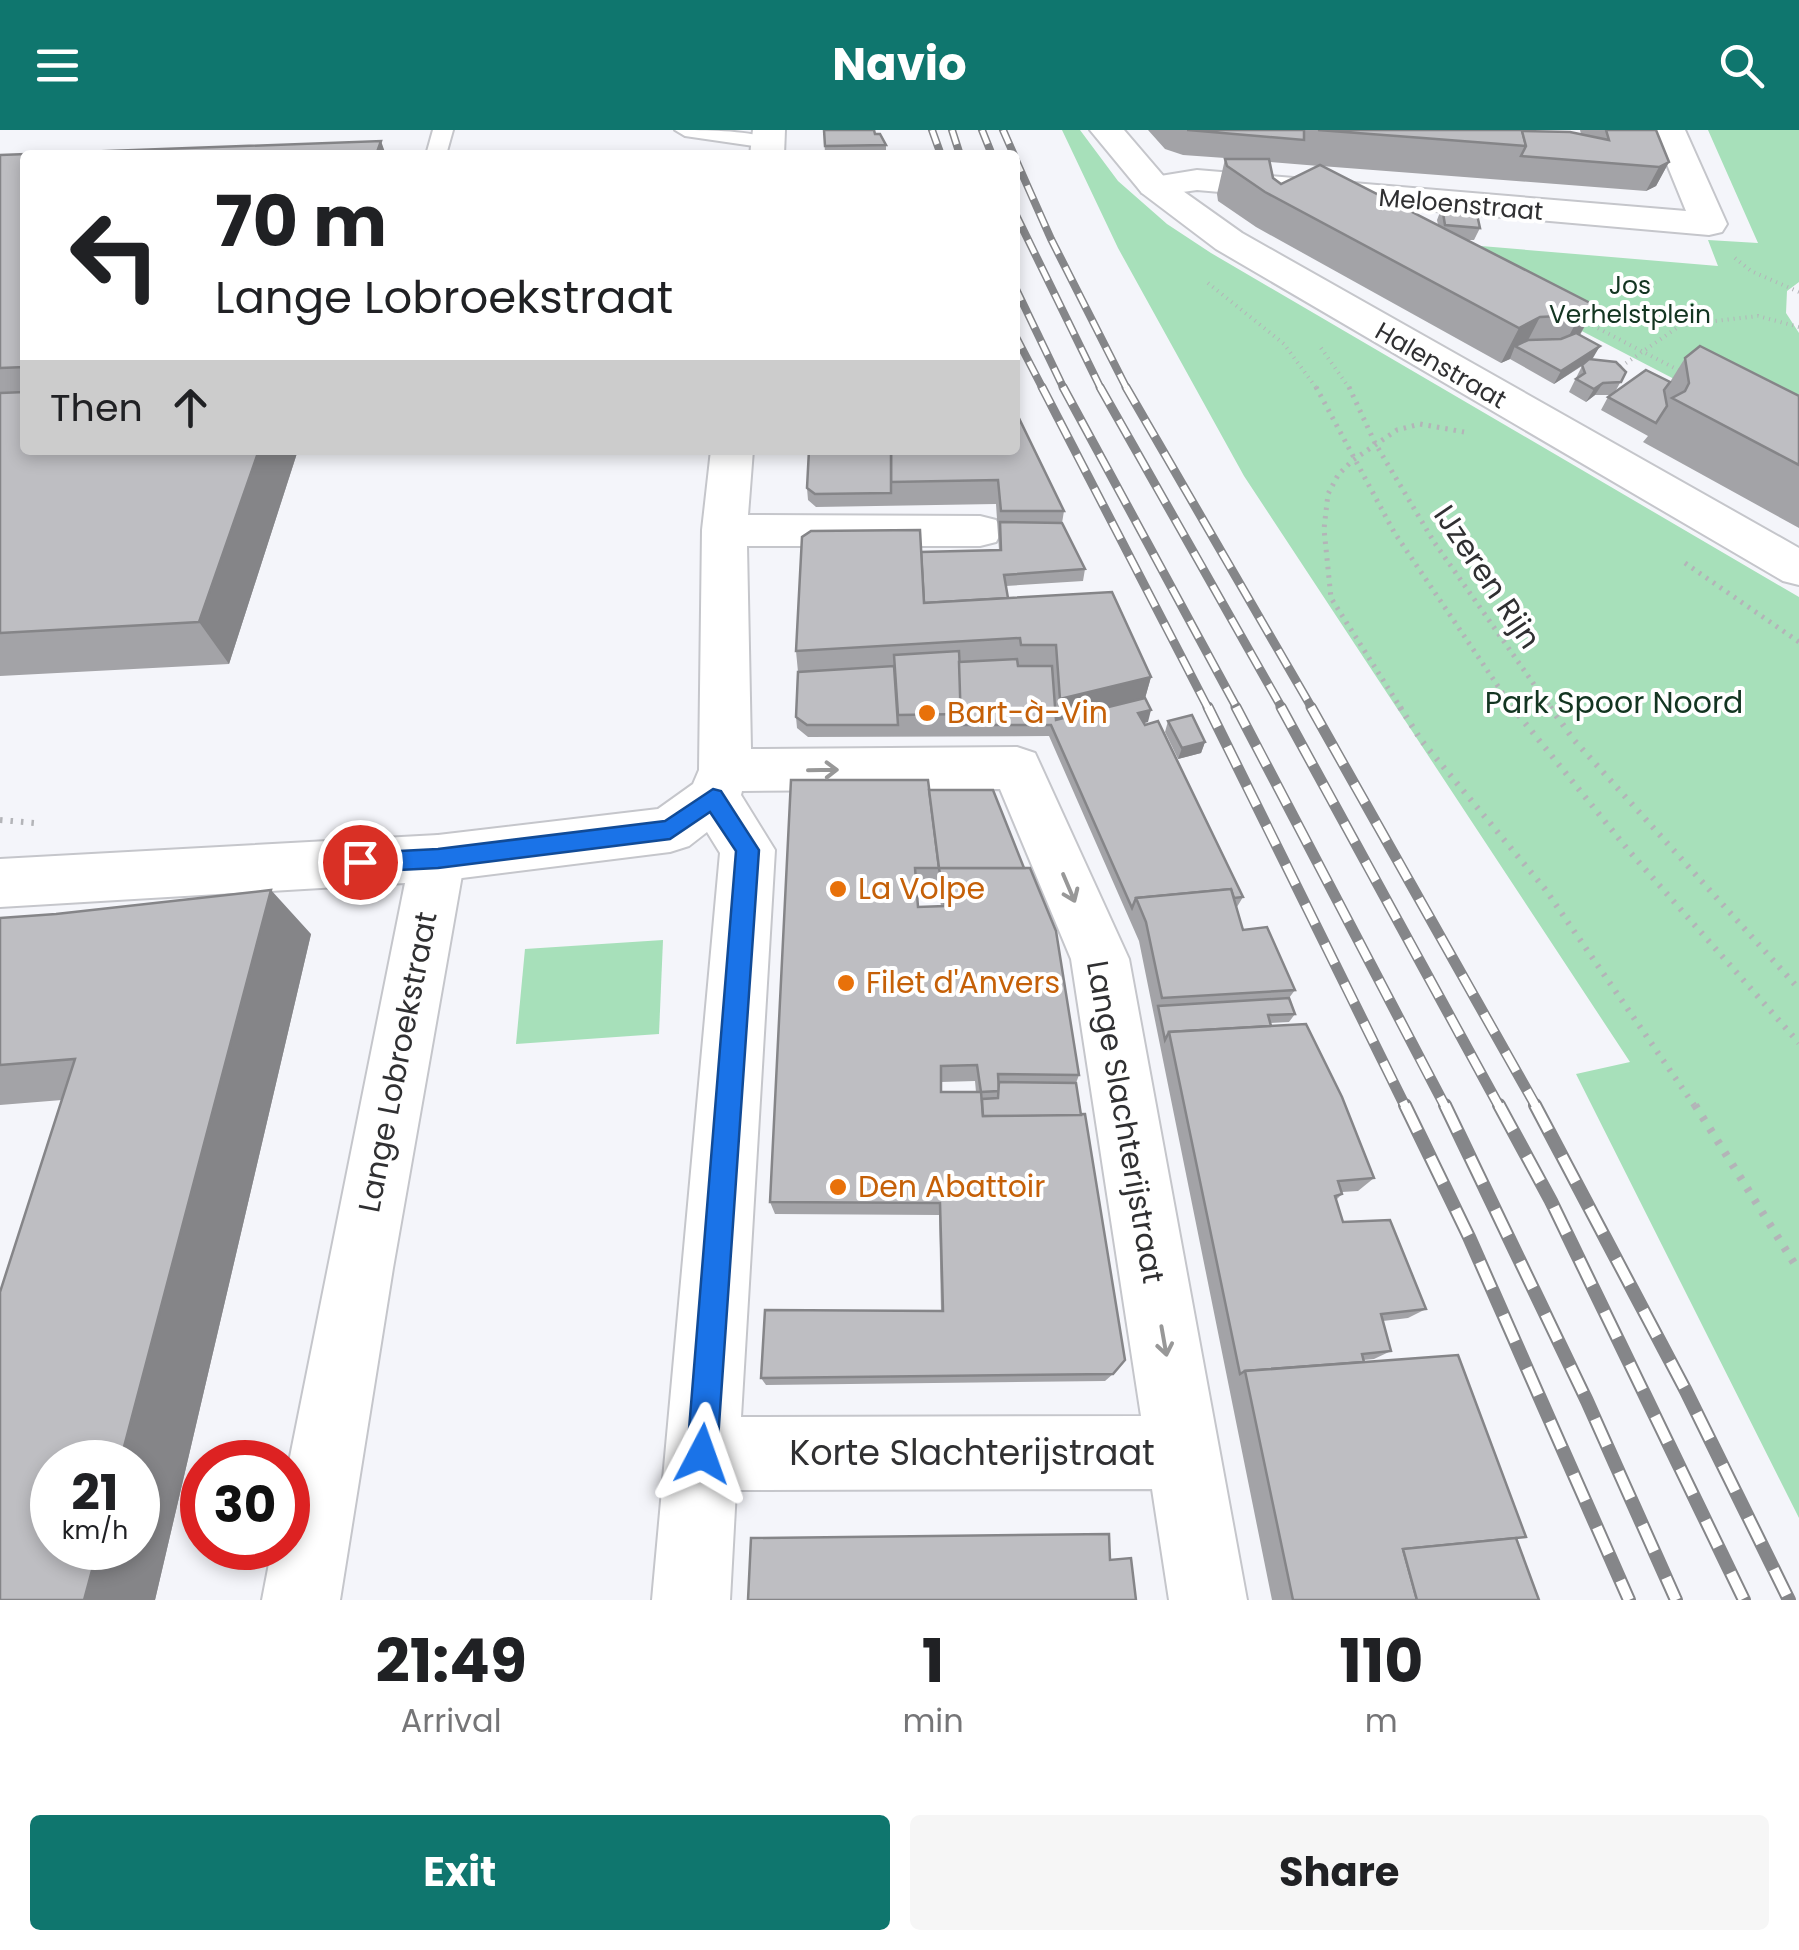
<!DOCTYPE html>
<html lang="en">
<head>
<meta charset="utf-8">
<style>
  body { margin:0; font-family:Poppins,sans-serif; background:#f6f6f6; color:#202124; height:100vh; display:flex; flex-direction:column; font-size:38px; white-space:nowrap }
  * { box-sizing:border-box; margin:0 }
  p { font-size:32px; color:#757577 }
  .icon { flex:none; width:55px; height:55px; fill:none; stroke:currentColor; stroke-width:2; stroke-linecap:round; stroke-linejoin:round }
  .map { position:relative; height:1470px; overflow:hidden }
  .panel { display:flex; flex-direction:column; background:#fff; flex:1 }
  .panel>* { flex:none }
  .top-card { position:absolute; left:20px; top:20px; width:1000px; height:305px; border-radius:10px; box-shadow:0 5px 15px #0003; background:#fff; color:#202124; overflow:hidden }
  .speed { position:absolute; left:30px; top:1310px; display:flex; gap:20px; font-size:50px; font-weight:700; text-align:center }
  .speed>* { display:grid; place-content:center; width:130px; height:130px; border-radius:50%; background:#fff; box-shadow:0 5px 15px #0003; line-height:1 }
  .speed small { font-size:25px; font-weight:400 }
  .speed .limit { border:15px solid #d22; background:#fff; color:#111 }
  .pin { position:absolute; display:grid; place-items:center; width:85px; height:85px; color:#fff; margin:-42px; border:5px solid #fff; border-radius:50%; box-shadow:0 2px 10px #0007 }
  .me { position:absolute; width:110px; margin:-55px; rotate:4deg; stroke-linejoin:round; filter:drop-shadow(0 0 8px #0008) }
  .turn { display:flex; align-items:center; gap:35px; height:210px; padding:0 30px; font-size:45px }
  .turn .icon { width:130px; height:130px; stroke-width:2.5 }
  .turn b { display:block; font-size:70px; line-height:85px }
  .then { display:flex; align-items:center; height:95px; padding:0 30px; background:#0003; gap:20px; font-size:38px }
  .eta { display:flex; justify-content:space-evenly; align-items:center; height:170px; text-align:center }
  .eta b { font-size:60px; font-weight:700; line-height:70px }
  .cta { display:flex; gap:20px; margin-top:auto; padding:20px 30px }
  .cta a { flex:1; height:115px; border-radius:10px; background:#0f766e; color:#fff; font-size:40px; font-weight:700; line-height:115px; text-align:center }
  .cta a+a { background:#f6f6f6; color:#202124 }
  header { display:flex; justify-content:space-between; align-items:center; height:130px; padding:0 30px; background:#0f766e; color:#fff; font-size:45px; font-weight:700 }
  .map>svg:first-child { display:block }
  .green { fill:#a7e0ba }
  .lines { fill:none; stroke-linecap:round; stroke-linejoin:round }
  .service-casing { stroke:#c5c6cb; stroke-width:4 }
  .minor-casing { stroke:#c5c6cb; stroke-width:4 }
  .tertiary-casing { stroke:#c5c6cb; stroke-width:4 }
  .path-far3 { stroke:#b3b4b8; stroke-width:4; stroke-dasharray:1 5; stroke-linecap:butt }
  .path-far2 { stroke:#b3b4b8; stroke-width:5; stroke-dasharray:2.5 6; stroke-linecap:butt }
  .path-far1 { stroke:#b3b4b8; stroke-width:6; stroke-dasharray:2.5 8; stroke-linecap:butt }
  .path { stroke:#b3b4b8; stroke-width:8; stroke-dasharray:4 10; stroke-linecap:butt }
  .service { fill:#fff; fill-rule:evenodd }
  .minor { fill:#fff; fill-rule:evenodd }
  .tertiary { fill:#fff; fill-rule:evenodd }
  .rail-far3-casing { stroke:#858689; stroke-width:8 }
  .rail-far2-casing { stroke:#858689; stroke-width:9 }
  .rail-far1-casing { stroke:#858689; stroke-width:11 }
  .rail-casing { stroke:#858689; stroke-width:14 }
  .rail-far3 { stroke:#fff; stroke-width:5; stroke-dasharray:15; stroke-linecap:butt }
  .rail-far2 { stroke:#fff; stroke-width:6; stroke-dasharray:19; stroke-linecap:butt }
  .rail-far1 { stroke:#fff; stroke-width:8; stroke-dasharray:22; stroke-linecap:butt }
  .rail { stroke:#fff; stroke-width:10; stroke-dasharray:29; stroke-linecap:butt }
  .wall { fill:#a3a3a7; fill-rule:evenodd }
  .shaded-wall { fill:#858588 }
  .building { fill:#bebec2; stroke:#858588; stroke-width:2.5; fill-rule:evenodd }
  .oneway { stroke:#989898 }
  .route { fill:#1a73e8; stroke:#114b97; stroke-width:2.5 }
  .food-dot { fill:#e8710a; stroke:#fff; stroke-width:4 }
  .labels { text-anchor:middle; stroke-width:8; stroke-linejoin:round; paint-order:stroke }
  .far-street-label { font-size:25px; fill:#303032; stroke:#fff }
  .far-park-label { font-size:25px; fill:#133521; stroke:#fff }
  .street-label { font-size:30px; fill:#303032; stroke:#fff }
  .park-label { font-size:30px; fill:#133521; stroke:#fff }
  .food-label { font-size:30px; fill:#c56008; stroke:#fff; text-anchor:start }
  .near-street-label { font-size:35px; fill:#303032; stroke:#fff }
</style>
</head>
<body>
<header><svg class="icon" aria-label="menu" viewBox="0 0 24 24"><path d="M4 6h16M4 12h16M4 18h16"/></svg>Navio<svg class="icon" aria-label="search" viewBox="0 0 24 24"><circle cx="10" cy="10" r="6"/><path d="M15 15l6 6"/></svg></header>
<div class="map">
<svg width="1799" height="1470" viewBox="0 0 1799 1470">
  <rect width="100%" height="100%" fill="#f4f5fa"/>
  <!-- green -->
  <g class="green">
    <path d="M1062 0H1080L1118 51 1167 94 1211 123 1799 467V1388L1576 944 1630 932 1244 346 1118 118Z"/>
    <path d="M1708 0H1799V152L1787 161 1786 183 1799 203V314L1349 80 1425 88 1433 112 1718 136 1708 110 1758 113Z"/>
    <path d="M663 810 659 904 516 914 525 819Z"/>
  </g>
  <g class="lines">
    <!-- service casing -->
    <g class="service-casing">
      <g id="service">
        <path d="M433 0H453L446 25H426Z"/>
        <path d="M675 0C701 0 758 0 778 12L768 18 685 6Z"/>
      </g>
    </g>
    <!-- minor casing -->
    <g class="minor-casing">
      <g id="minor">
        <path d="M753 0H785L784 25H750Z"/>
        <path d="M1653 0H1685L1727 94 1722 102 1709 105 1197 60 1154 66 1142 63 1137 56 1142 49 1197 40 1686 81Z"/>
        <path d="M711 320H753L748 385 980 386 996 390 1002 401 996 412 980 416H747L751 619 1017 617 1035 623 1129 829 1247 1470H1169L1152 1359 736 1360 730 1470H652L720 723 707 702 689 716 670 722 438 751 419 744 411 728 419 712 438 705 658 679 693 654 699 640 702 400ZM1000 659 1071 829 1141 1286 741 1287 775 720 741 665 742 661Z"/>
      </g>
    </g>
    <!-- tertiary casing -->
    <g class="tertiary-casing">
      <g id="tertiary">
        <path d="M1090 0H1124L1166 49 1242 103 1799 418V455L1783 451 1216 119 1142 63Z"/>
        <path d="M438 705 457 712 465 728 393 1138 340 1470H262L272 1418H288V1337L405 753 0 777V729Z"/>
      </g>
    </g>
    <!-- path-far3 -->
    <g class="path-far3">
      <path d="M1735 128 1751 141 1799 162"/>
      <path d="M1208 153 1284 214 1317 259"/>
      <path d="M1582 190 1682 242"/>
      <path d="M1321 218 1350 259"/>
      <path d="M1616 240 1681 195 1758 186 1799 197"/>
    </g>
    <!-- path-far2 -->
    <g class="path-far2">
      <path d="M1316 257 1394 402 1514 580"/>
      <path d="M1349 257 1375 313 1434 412 1552 580"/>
      <path d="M1685 433 1799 512"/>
      <path d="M1402 580 1331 468 1324 399 1328 364 1338 345 1353 330 1397 300 1420 294 1464 302"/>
    </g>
    <!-- path-far1 -->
    <g class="path-far1">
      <path d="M1400 577 1421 610 1545 759 1696 978"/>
      <path d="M1512 577 1629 721 1799 913"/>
      <path d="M1550 577 1574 610 1799 859"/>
      <path d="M0 690 35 693"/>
    </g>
    <!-- path -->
    <path class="path" d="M1695 975 1799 1141"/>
    <!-- service -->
    <use href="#service" class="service"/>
    <!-- minor -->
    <use href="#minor" class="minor"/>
    <!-- tertiary -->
    <use href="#tertiary" class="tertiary"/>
    <!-- rail-far3 casing -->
    <g class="rail-far3-casing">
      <g id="rail-far3">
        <path d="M932 0 941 25"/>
        <path d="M952 0 960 25"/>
        <path d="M982 0 992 25"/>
        <path d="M1003 0 1014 25"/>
        <path d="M1015 28 1051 109 1127 259"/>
        <path d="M1015 83 1101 259"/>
        <path d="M1015 157 1064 259"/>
        <path d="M1015 205 1043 259"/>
      </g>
    </g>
    <!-- rail-far2 casing -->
    <g class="rail-far2-casing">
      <g id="rail-far2">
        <path d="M1042 257 1209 580"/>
        <path d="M1063 257 1238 580"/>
        <path d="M1100 257 1283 580"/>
        <path d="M1126 257 1313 580"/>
      </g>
    </g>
    <!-- rail-far1 casing -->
    <g class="rail-far1-casing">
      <g id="rail-far1">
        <path d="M1208 577 1406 978"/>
        <path d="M1236 577 1446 978"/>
        <path d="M1281 577 1500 978"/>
        <path d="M1311 577 1537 978"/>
      </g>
    </g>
    <!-- rail casing -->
    <g class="rail-casing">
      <g id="rail">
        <path d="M1405 975 1469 1107 1629 1470"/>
        <path d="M1445 975 1587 1271 1676 1470"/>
        <path d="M1499 975 1551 1071 1744 1470"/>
        <path d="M1535 975 1686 1261 1789 1470"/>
      </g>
    </g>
    <!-- rail-far3 -->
    <use href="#rail-far3" class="rail-far3"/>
    <!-- rail-far2 -->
    <use href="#rail-far2" class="rail-far2"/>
    <!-- rail-far1 -->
    <use href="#rail-far1" class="rail-far1"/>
    <!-- rail -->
    <use href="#rail" class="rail"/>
  </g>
  <!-- wall -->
  <g class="wall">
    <path d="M824 0 875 4 886 15V25H825Z"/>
    <path d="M1148 0H1522L1581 4 1580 0H1656L1669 32 1656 56 1646 61 1321 36 1438 95 1437 90 1442 77 1480 98 1474 110H1466L1596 176 1580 205 1600 216 1591 229 1626 242 1615 262 1670 252 1685 228 1799 266V398L1643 312 1648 306 1601 280 1608 267 1612 265H1595L1586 272 1569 262 1582 236 1554 254 1510 229 1501 233 1256 97 1218 71 1217 64 1225 29H1239L1183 25 1165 19ZM1269 32 1319 36 1281 54 1273 48Z"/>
    <path d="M0 25H25V320H298L229 534 0 546Z"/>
    <path d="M1015 320 1064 381 1062 393 1085 439 1083 451 1006 456 1008 468 1151 547 1145 568 1148 592 1144 593 1243 767 1237 777 1243 800 1295 860 1289 868 1295 884 1289 892 1270 893 1374 1048 1358 1061 1342 1062V1064L1336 1070 1343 1092 1426 1179 1408 1188 1383 1191 1391 1221 1374 1229 1363 1230 1364 1232 1516 1408 1539 1470H1272L1139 811 1049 606 808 607 797 598 796 587 798 542 796 521 921 422 999 420 996 374 816 377 808 370 807 358Z"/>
    <path d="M1168 591 1205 612 1201 623 1178 629 1165 602Z"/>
    <path d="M929 660 1079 945 1076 953 1113 1244 1105 1251 766 1255 761 1248 941 1181 939 1085 775 1084 770 1072ZM916 758H938L941 776 918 777ZM975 951 976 962H941V952Z"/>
    <path d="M0 788 311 804 155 1470H0L62 970 0 975Z"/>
  </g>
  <!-- shaded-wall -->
  <g class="shaded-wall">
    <path d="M381 11 386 25H376Z"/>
    <path d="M1669 32 1656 56 1646 61 1659 37Z"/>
    <path d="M1596 176 1576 211 1561 221 1580 185Z"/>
    <path d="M1540 187 1523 220 1515 216 1510 229 1501 233 1519 198Z"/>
    <path d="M1600 216 1593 228 1554 254 1561 241Z"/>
    <path d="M1603 253 1595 265 1586 272 1594 259Z"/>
    <path d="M259 320H298L229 534 199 492Z"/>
    <path d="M1151 547 1142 579 1054 601 1060 569Z"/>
    <path d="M1151 580 1148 592 1135 595 1138 583Z"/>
    <path d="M1205 612 1201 623 1178 629 1182 618Z"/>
    <path d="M271 760 311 804 155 1470H84L98 1418H138V1332H120Z"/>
  </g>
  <!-- building -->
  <g class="building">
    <path d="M824 0H874L875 4H880L886 15 825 16Z"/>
    <path d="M1187 0H1304V10L1188 0Z"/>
    <path d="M1318 0H1522L1526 16 1423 8Z"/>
    <path d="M1606 0H1656L1669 32 1659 37 1521 26 1526 16 1522 1 1570 2 1609 10Z"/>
    <path d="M381 11 376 25H25V237L0 238V25Z"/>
    <path d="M1225 29H1269L1273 48 1281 54 1320 35 1596 176 1580 185 1540 187 1519 198 1265 62 1227 36Z"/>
    <path d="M1442 77 1476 80 1480 98 1445 95Z"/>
    <path d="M1576 203 1600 216 1561 241 1515 216 1528 210 1561 209Z"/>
    <path d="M1700 216 1799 266V335L1672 268 1685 261 1689 253 1685 228Z"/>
    <path d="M1589 229 1616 232 1626 242 1621 252 1603 253 1594 259 1576 249 1585 243 1582 235Z"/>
    <path d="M1646 240 1670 252 1664 260 1667 276 1656 293 1608 267Z"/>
    <path d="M25 262V320H259L199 492 0 503V263Z"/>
    <path d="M1015 280 1064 381H1001L998 350 891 352V320H1015Z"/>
    <path d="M809 320H891V363L815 364 807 358Z"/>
    <path d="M1000 392 1062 393 1085 439 1004 445 1008 468 924 473 921 422 1001 420Z"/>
    <path d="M920 400 924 473 1112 462 1151 547 1060 569 1056 515H1021L1020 508 796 521 802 407 811 401Z"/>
    <path d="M959 521 962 584 898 585 894 525Z"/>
    <path d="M1017 529 1018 536H1052L1056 590 1145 568 1151 580 1138 583 1145 595 1158 591 1243 767 1234 768 1231 759 1136 768 1132 778 1051 595H961L959 532Z"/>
    <path d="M894 536 898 595H807L796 587 798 542Z"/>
    <path d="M1192 585 1205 612 1182 618 1168 591Z"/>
    <path d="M791 650H928L939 738H1030L1056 801 1079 945 998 944 999 961 981 962 983 986 1085 984 1125 1230 1113 1244 761 1248 765 1180 943 1181 940 1073 770 1072ZM915 738H939L945 776 918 777ZM977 935 981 962H941V936Z"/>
    <path d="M929 660H993L1024 738H939Z"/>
    <path d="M1231 759 1243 800 1267 797 1295 860 1162 868 1146 792 1136 768Z"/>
    <path d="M271 760 120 1332H52V1418H98L84 1470H0V1162L75 929 0 935V788L56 784Z"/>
    <path d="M1289 868 1295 884 1268 885 1271 896 1169 902 1165 910 1158 876Z"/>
    <path d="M1306 894 1342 967 1374 1048 1338 1051 1342 1064 1335 1066 1343 1092 1390 1090 1426 1179 1381 1184 1391 1221 1362 1224 1364 1232 1245 1241 1240 1244 1169 902Z"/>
    <path d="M999 952 1076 953 1081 985 983 986 982 969 998 968Z"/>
    <path d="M1458 1225 1526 1407 1403 1419 1417 1470H1293L1245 1241Z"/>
    <path d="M1109 1404 1110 1430 1131 1428 1136 1470H748L751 1408Z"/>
    <path d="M1516 1408 1539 1470H1417L1403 1419Z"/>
  </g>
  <!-- one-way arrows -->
  <defs><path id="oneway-shaft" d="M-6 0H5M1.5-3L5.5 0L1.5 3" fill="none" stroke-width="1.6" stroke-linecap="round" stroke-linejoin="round" transform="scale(2.5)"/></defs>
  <g class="oneway">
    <use href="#oneway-shaft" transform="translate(823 640) rotate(-1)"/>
    <use href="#oneway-shaft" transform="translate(1069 758) rotate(67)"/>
    <use href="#oneway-shaft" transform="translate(1164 1211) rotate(80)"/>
  </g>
  <!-- route -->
  <path class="route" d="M713 659 721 661 759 720 717 1324 713 1334 702 1339 691 1334 687 1324 736 721 710 682 670 709 438 738 360 742 352 739 349 732 352 725 360 723 438 719 665 691Z"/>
  <!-- markers -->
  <g class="food-dot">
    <circle cx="927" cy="583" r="10"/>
    <circle cx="838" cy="759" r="10"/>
    <circle cx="846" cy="853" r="10"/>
    <circle cx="838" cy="1057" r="10"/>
  </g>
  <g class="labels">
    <!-- far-street labels -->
    <g class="far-street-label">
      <text transform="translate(1461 74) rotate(5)" y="9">Meloenstraat</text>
      <text transform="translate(1441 235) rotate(30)" y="9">Halenstraat</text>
    </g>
    <!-- far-park labels -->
    <g class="far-park-label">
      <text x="1630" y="164">Jos<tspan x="1630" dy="29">Verhelstplein</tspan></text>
    </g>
    <!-- street labels -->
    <g class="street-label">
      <text transform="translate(1487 447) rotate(56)" y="10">IJzeren Rijn</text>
      <text transform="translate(398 932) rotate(-79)" y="10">Lange Lobroekstraat</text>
      <text transform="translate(1125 992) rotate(80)" y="10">Lange Slachterijstraat</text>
    </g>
    <!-- park labels -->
    <g class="park-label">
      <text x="1614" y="583">Park Spoor Noord</text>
    </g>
    <!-- food labels -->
    <g class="food-label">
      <text x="947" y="593">Bart-à-Vin</text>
      <text x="858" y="769">La Volpe</text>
      <text x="866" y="863">Filet d'Anvers</text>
      <text x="858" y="1067">Den Abattoir</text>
    </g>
    <!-- near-street labels -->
    <g class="near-street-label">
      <text x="972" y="1335">Korte Slachterijstraat</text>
    </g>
  </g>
</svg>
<div class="speed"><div>21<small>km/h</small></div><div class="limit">30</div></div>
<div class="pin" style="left:360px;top:732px;background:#d93025"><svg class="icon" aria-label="arrive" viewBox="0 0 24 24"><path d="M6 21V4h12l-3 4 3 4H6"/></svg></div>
<svg class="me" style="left:702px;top:1324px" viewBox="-20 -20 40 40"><path d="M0-17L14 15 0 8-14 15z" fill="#1a73e8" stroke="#fff" stroke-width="4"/></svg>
<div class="top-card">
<div class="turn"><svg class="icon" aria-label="left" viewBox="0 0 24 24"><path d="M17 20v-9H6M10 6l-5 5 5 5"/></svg><div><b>70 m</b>Lange Lobroekstraat</div></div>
<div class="then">Then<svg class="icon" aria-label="ahead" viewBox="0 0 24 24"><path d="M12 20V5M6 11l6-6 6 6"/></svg></div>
</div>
</div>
<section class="panel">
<div class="eta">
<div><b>21:49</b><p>Arrival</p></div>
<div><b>1</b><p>min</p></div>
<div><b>110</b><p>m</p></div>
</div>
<div class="cta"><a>Exit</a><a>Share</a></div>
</section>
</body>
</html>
